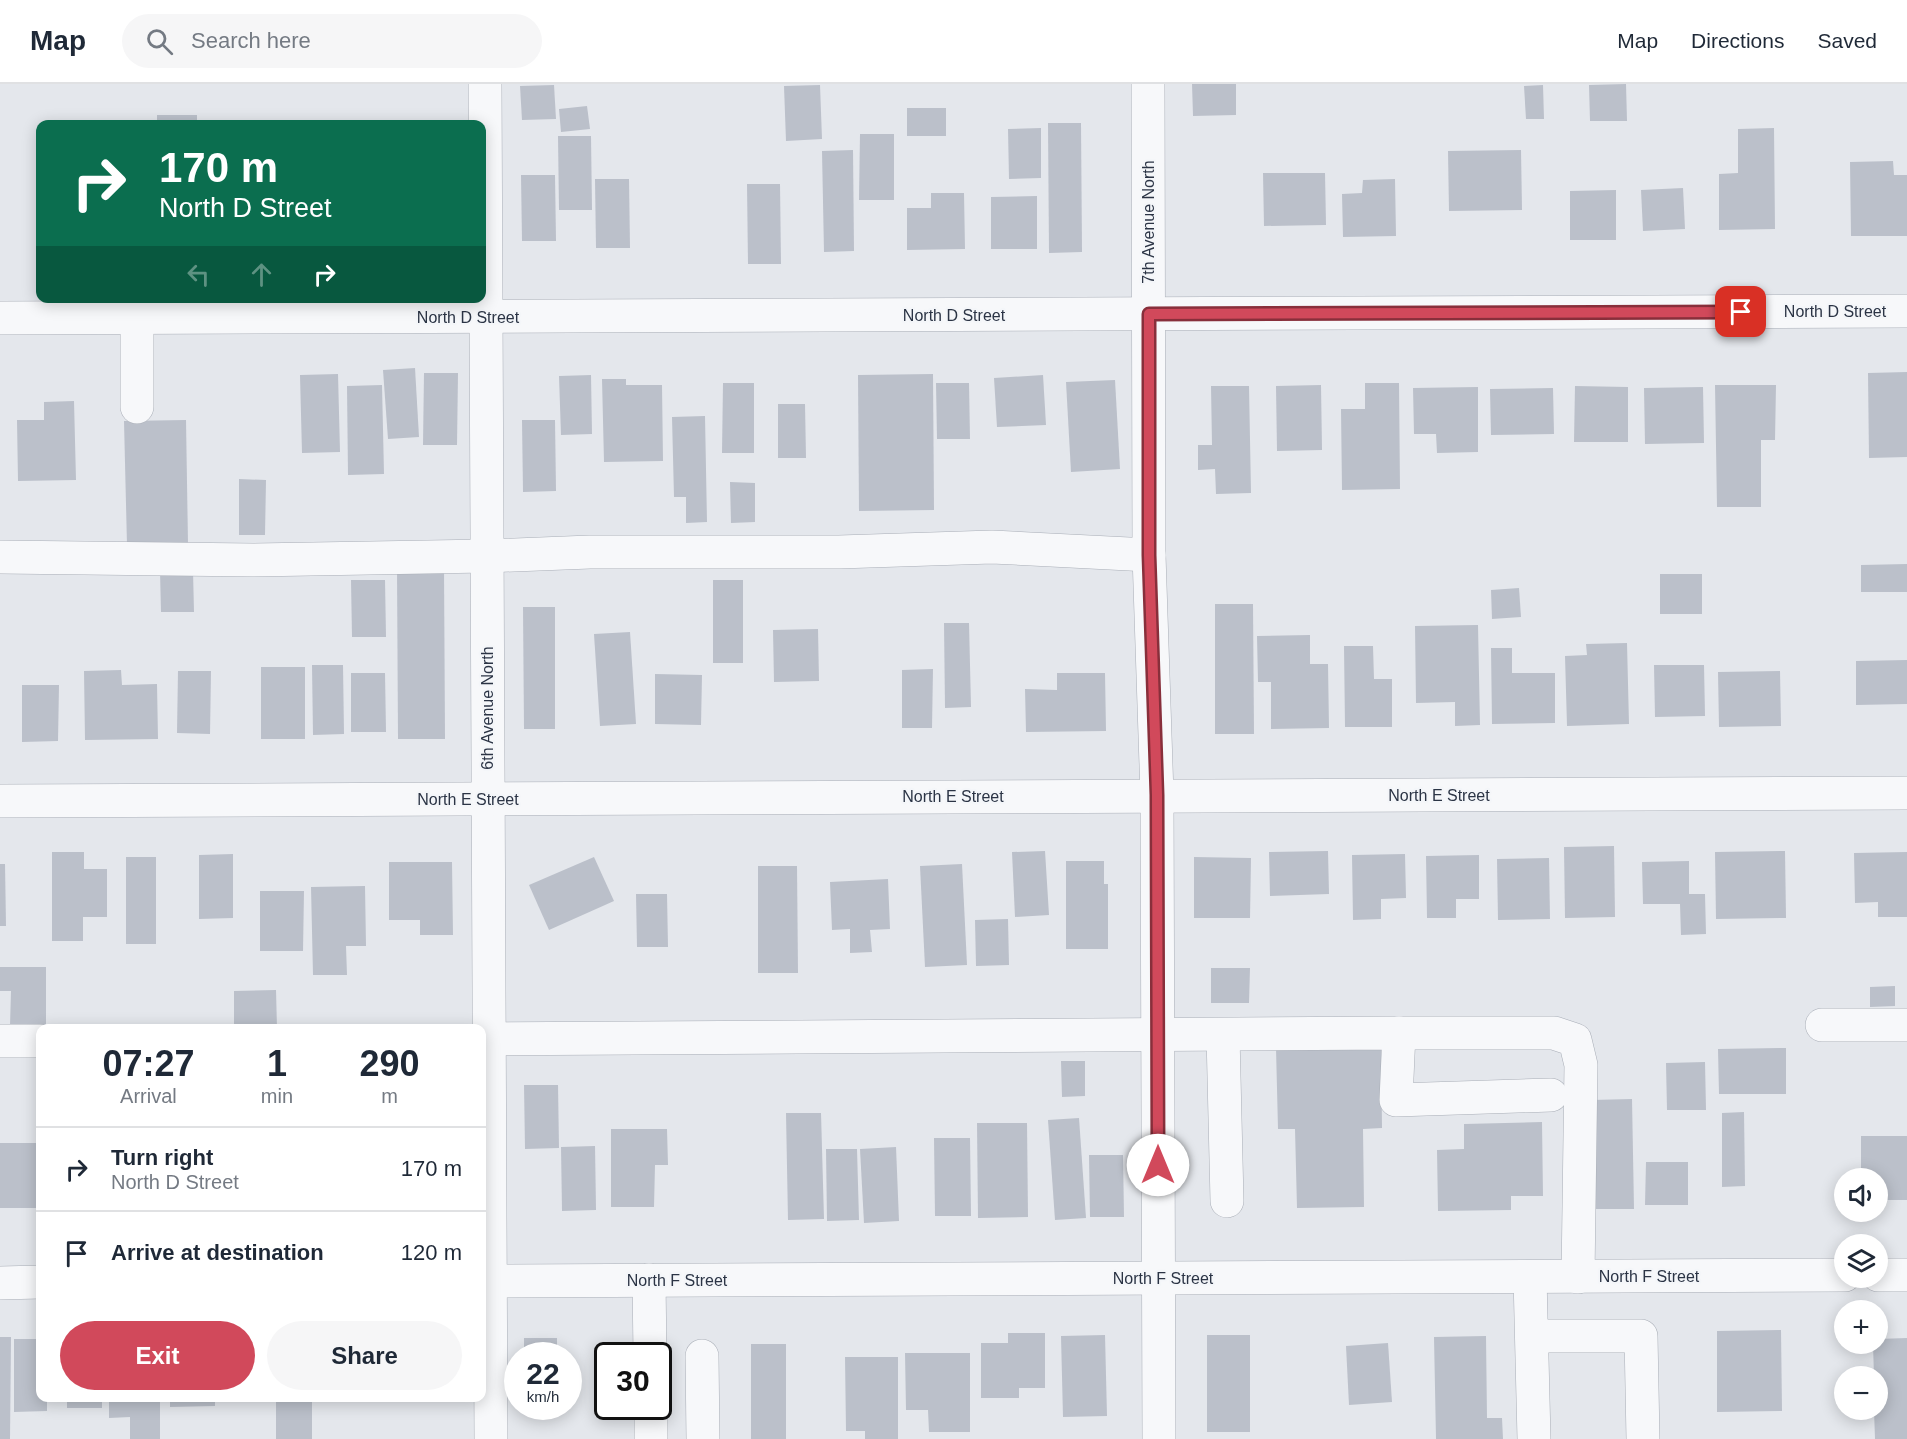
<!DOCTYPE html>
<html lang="en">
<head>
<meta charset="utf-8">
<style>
  body { margin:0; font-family:Arial,sans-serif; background:#f6f6f7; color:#1f2937; height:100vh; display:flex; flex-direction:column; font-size:22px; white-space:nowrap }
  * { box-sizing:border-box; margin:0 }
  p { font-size:20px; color:#747a83 }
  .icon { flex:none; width:33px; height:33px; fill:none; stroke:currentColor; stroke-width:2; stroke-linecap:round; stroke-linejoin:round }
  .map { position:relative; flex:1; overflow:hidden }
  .sheet { position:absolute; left:36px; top:940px; width:450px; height:378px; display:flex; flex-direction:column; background:#fff; border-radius:12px; box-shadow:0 3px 15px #0003 }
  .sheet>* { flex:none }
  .top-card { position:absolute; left:36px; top:36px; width:450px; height:183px; border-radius:12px; box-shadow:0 3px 15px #0003; background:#0b6e4f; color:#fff; overflow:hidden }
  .controls { position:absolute; left:1834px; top:1084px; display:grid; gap:12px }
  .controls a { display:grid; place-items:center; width:54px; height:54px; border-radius:50%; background:#fff; box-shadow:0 3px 15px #0003; font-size:30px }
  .speed { position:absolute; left:504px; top:1258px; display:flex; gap:12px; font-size:30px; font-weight:700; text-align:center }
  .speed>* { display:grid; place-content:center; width:78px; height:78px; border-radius:50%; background:#fff; box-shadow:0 3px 15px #0003; line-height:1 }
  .speed small { font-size:15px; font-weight:400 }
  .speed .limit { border:3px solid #111; border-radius:9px; background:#fff; color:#111 }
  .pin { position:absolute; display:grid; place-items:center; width:51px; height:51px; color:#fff; margin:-26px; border-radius:12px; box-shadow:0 3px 9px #0006 }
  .me { position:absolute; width:66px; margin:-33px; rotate:0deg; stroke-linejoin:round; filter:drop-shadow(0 0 4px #0008) }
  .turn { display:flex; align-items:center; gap:21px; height:126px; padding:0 24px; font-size:27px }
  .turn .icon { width:78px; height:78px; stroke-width:2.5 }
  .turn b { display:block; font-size:42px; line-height:51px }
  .lanes { display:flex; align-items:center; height:57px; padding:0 24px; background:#0003; justify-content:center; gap:30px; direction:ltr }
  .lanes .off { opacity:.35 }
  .eta { display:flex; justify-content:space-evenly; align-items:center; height:102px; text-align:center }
  .eta b { font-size:36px; font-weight:700; line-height:42px }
  .button { display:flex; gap:12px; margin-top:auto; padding:12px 24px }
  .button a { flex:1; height:69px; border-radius:36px; background:#d1495b; color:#fff; font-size:24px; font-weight:700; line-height:69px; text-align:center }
  .button a+a { background:#f6f6f7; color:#1f2937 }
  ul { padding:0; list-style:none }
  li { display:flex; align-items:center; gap:18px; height:84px; padding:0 24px; border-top:2px solid #e0e1e3 }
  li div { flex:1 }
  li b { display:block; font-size:22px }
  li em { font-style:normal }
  header { display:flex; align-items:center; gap:36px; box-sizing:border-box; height:84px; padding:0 30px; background:#fff; border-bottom:2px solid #e0e1e3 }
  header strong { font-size:28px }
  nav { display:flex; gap:33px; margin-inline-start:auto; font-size:21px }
  .search { width:420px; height:54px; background:#f6f6f7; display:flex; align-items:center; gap:15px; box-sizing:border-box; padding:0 21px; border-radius:33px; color:#747a83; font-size:22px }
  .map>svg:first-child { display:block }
  .building { fill:#bbc0ca }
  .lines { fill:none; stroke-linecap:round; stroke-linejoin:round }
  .minor-casing { stroke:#a9aeb7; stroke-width:34 }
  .minor { stroke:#f7f8fa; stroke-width:33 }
  .route-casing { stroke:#882f3b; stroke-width:15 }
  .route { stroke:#d1495b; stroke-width:10 }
  .labels { text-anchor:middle; stroke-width:4.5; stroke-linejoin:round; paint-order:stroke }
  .street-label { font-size:16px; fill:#2b3445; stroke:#f4f6f9 }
</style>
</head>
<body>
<header>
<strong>Map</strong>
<div class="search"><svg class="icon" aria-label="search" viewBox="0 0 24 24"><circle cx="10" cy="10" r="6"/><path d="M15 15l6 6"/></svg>Search here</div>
<nav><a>Map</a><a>Directions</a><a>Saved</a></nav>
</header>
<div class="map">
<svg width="1907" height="1355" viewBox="0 0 1907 1355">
  <rect width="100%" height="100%" fill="#e4e7ec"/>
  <!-- building -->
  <g class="building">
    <path d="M1192 0H1236V31L1193 32Z"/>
    <path d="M1626 0 1627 37H1590L1589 1Z"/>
    <path d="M554 1 556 35 522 36 520 2Z"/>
    <path d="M820 1 822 55 786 57 784 2Z"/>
    <path d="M1543 1 1544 35H1526L1524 2Z"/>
    <path d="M587 22 590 45 561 48 559 25Z"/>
    <rect x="907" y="24" width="39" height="28"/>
    <rect x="157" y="31" width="40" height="9"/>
    <path d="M1048 39H1081L1082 168 1049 169Z"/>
    <path d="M1041 44V94L1009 95 1008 45Z"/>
    <path d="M1774 44 1775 145 1719 146V90L1738 89V45Z"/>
    <path d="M860 50H894V116H859Z"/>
    <path d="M558 52H591L592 126H559Z"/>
    <path d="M853 66 854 167 824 168 822 67Z"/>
    <path d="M1521 66 1522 126 1449 127 1448 67Z"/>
    <path d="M1893 77 1894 91H1907V152H1851L1850 78Z"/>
    <path d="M1263 89H1325L1326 141 1264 142Z"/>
    <path d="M521 91H555L556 157H522Z"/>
    <path d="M595 95H629L630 164H596Z"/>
    <path d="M1395 95 1396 152 1343 153 1342 110 1362 109 1363 96Z"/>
    <path d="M747 100H780L781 180H748Z"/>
    <path d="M1683 104 1685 145 1643 147 1641 106Z"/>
    <path d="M1616 106V156H1570V107Z"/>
    <path d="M931 109H964L965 165 907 166V124H931Z"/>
    <path d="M1037 112V165H991V113Z"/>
    <path d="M415 284 419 353 388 355 383 286Z"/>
    <path d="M1907 288V373L1869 374 1868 289Z"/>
    <path d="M424 289H458L457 361H423Z"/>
    <path d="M338 290 340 368 302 369 300 291Z"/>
    <path d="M933 290 934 426 859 427 858 291Z"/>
    <path d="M591 291 592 350 561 351 559 292Z"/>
    <path d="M1043 291 1046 341 997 343 994 294Z"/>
    <path d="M602 295H626V301H662L663 377 604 378Z"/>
    <path d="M1115 296 1120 385 1071 388 1066 298Z"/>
    <path d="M723 299H754V369H722Z"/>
    <path d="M936 299H969L970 355H937Z"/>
    <path d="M1365 299H1399L1400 405 1342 406 1341 325H1365Z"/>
    <path d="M382 301 384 390 348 391 347 302Z"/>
    <path d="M1321 301 1322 366 1277 367 1276 302Z"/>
    <path d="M1715 301H1776L1775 356H1761V423H1717Z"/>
    <path d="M1211 302H1249L1251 409 1216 410 1215 385 1198 386V361H1212Z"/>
    <path d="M1575 302 1628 303V358H1574Z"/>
    <path d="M1478 303V368L1437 369 1436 350H1414L1413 304Z"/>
    <path d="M1703 303 1704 359 1645 360 1644 304Z"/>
    <path d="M1553 304 1554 350 1491 351 1490 305Z"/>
    <path d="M74 317 76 396 18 397 17 336H44V318Z"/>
    <path d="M778 320H805L806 374H778Z"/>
    <path d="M705 332 707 438 686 439V413H674L672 333Z"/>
    <path d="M186 336 188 460 127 461 124 337Z"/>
    <path d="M522 336H555L556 407 523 408Z"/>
    <path d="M239 395 266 396 265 451H239Z"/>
    <path d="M730 398 755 399V438L731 439Z"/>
    <path d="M1907 480V508H1861V481Z"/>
    <path d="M444 484 445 655H398L397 485Z"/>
    <path d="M160 487H193L194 528H161Z"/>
    <rect x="1660" y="490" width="42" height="40"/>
    <path d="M351 496H385L386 553H352Z"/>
    <rect x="713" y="496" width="30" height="83"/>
    <path d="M1519 504 1521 533 1492 535 1491 506Z"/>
    <path d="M1215 520H1253L1254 650H1215Z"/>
    <path d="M523 523H555V645H524Z"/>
    <path d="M944 539H969L971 623 945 624Z"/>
    <path d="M1478 541 1480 641 1455 642V618L1416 619 1415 542Z"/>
    <path d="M818 545 819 597 774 598 773 546Z"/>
    <path d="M630 548 636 640 600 642 594 550Z"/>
    <path d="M1310 551V580H1328L1329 644 1271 645V598H1258L1257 552Z"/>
    <path d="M1627 559 1629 640 1567 642 1565 572 1587 571 1586 560Z"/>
    <path d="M1344 562H1373L1374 595H1392V643H1345Z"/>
    <path d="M1491 564H1512V589H1555V639L1492 640Z"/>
    <path d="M1907 576V620L1856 621V577Z"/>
    <path d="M312 581H343L344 650 313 651Z"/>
    <path d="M1654 581H1704L1705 632 1655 633Z"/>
    <rect x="261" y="583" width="44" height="72"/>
    <path d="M933 585 932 644H902V586Z"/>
    <path d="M121 586 122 601 157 600 158 655 85 656 84 587Z"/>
    <path d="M178 587H211L210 650 177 649Z"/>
    <path d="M1780 587 1781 642 1719 643 1718 588Z"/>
    <path d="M351 589H385L386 648H351Z"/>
    <path d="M1057 589H1105L1106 647 1026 648 1025 605 1057 606Z"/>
    <path d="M655 590 702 591 701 641 655 640Z"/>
    <path d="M22 601H59L58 657 22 658Z"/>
    <path d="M1614 762 1615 833 1565 834 1564 763Z"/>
    <path d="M1045 767 1049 831 1015 833 1012 768Z"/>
    <path d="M1328 767 1329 810 1270 812 1269 768Z"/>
    <path d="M1785 767 1786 834 1716 835 1715 768Z"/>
    <path d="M52 768H84V785H107V833H83V857H52Z"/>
    <path d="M1907 768V833H1878V818L1855 819 1854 769Z"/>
    <path d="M233 770V834L199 835V771Z"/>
    <path d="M1405 770 1406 814 1381 815V835L1353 836 1352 771Z"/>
    <path d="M1479 771V815H1456V834H1427L1426 772Z"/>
    <rect x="126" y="773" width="30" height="87"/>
    <path d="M594 773 614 817 549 846 529 801Z"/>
    <path d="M1194 773 1251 774 1250 834H1194Z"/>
    <path d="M1549 774 1550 835 1498 836 1497 775Z"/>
    <path d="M1066 777H1104V800H1108V865H1066Z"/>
    <path d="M1689 777V810H1705L1706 850 1681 851 1680 820H1643L1642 778Z"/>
    <path d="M389 778H452L453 851H420V836H389Z"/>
    <path d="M0 780H5L6 842H0Z"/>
    <path d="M962 780 967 881 925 883 920 782Z"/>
    <path d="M758 782H797L798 889H758Z"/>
    <path d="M888 795 890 845 870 846 872 868 850 869V845L832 846 830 798Z"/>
    <path d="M365 802 366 862H346L347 891H313L311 803Z"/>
    <path d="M260 807H304L303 867H260Z"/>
    <path d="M636 810H667L668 863H637Z"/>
    <path d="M1008 835 1009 881 976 882 975 836Z"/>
    <path d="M0 883H46V942H10L11 907H0Z"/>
    <path d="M1211 884H1250L1249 919H1211Z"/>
    <path d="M1895 902V922L1870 923V903Z"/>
    <path d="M276 906 277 944 234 945V907Z"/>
    <path d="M1381 962 1382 1044 1363 1045 1364 1123 1297 1124 1295 1045H1278L1276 964Z"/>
    <path d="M1786 964V1010H1719L1718 965Z"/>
    <path d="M1061 977H1085V1012L1062 1013Z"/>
    <path d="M1705 978 1706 1026H1667L1666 979Z"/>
    <path d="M524 1001H558L559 1064 525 1065Z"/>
    <path d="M1632 1015 1634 1125H1592L1591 1016Z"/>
    <path d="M1744 1028 1745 1102 1722 1103V1029Z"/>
    <path d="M786 1029H821L824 1135 788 1136Z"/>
    <path d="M1079 1034 1086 1134 1055 1136 1048 1036Z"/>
    <path d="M1542 1038 1543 1112H1511V1126L1438 1127 1437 1066 1464 1065V1040Z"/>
    <path d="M977 1039H1027L1028 1133 978 1134Z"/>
    <path d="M611 1045H667L668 1081H655L654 1123H611Z"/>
    <path d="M1861 1052H1907V1116H1878V1095H1861Z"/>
    <path d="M934 1054H970L971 1132H935Z"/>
    <rect x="0" y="1059" width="40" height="65"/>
    <path d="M595 1062 596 1126 562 1127 561 1063Z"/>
    <path d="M896 1063 899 1137 864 1139 860 1065Z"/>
    <path d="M826 1065H857L859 1136 827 1137Z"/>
    <path d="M1089 1071H1123L1124 1133H1090Z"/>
    <path d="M1646 1078H1688V1121H1645Z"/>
    <path d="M1781 1246 1782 1327 1717 1328V1247Z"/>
    <path d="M1008 1249H1045V1304H1019V1314H981V1259H1008Z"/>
    <path d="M1105 1251 1107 1332 1063 1333 1061 1252Z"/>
    <rect x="1207" y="1251" width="43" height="97"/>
    <path d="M1486 1252 1487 1334H1502L1503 1355H1436L1434 1253Z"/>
    <path d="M0 1253H11L10 1355H0Z"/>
    <rect x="524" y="1254" width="33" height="18"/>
    <path d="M1907 1254V1355H1875L1874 1326H1878V1293H1874L1873 1260H1878V1255Z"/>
    <path d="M14 1255H40V1314H47V1327L14 1328Z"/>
    <path d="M1388 1259 1392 1318 1349 1321 1346 1262Z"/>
    <rect x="751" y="1260" width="35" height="95"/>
    <path d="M905 1269H970V1348H929L928 1326H906Z"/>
    <path d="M845 1273H898V1355H865V1347H846Z"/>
    <rect x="67" y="1314" width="35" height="10"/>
    <path d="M109 1314H160V1355H130V1333L109 1334Z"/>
    <path d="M170 1314H215V1322L170 1323Z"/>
    <rect x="276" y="1314" width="36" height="41"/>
  </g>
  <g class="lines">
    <!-- minor casing -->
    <g class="minor-casing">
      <g id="minor">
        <path d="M485 0 491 1355"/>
        <path d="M1148 0 1149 471 1157 711 1159 1355"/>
        <path d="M0 234 1907 227"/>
        <path d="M137 323V234"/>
        <path d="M0 473 253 476 486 472 590 468H839L992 463 1149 471"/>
        <path d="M0 717 1907 709"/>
        <path d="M1822 941H1907"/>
        <path d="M1399 949H1554L1575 956 1581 981 1578 1193"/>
        <path d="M1223 951 1227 1117"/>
        <path d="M482 955 1399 949 1396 1016 1551 1011"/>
        <path d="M0 957H40"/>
        <path d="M1878 1191H1907"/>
        <path d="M1530 1193 1534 1355"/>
        <path d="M649 1196 650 1272"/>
        <path d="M482 1197 1845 1191"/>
        <path d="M0 1199 40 1198"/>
        <path d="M1532 1252H1641L1643 1355"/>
        <path d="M702 1272 703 1355"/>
        <path d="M651 1323V1355"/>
      </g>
    </g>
    <!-- minor -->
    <use href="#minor" class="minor"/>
  </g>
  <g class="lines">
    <!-- route casing -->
    <g class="route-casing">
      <path id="route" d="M1158 1081 1157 711 1149 471V230L1741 228"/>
    </g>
    <!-- route -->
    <use href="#route" class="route"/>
  </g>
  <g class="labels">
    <!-- street labels -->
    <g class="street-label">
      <text transform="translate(1148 138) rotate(-90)" y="6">7th Avenue North</text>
      <text x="1835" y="233">North D Street</text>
      <text x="954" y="237">North D Street</text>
      <text x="468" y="239">North D Street</text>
      <text transform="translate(487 624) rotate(-90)" y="6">6th Avenue North</text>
      <text x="1439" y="717">North E Street</text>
      <text x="953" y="718">North E Street</text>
      <text x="468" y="721">North E Street</text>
      <text x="1649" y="1198">North F Street</text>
      <text x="1163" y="1200">North F Street</text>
      <text x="677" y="1202">North F Street</text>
    </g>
  </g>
</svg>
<div class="controls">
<a><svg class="icon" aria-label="sound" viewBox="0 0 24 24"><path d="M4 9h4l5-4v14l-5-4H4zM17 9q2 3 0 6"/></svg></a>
<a><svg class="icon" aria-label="layers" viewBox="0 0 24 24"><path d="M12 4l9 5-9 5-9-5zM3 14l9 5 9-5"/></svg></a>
<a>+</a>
<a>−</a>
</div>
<div class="speed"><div>22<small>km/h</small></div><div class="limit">30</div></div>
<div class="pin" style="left:1741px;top:228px;background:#d93025"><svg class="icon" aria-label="arrive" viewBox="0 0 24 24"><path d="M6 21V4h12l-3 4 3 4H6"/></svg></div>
<svg class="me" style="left:1158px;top:1081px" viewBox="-20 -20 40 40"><circle r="19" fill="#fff"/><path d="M0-13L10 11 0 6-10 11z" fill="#d1495b"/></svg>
<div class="top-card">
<div class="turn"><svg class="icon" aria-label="right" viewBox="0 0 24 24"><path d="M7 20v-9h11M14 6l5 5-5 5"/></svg><div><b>170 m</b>North D Street</div></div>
<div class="lanes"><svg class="icon off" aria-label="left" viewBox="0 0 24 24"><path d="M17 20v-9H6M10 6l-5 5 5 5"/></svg><svg class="icon off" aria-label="ahead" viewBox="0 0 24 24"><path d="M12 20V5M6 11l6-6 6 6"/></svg><svg class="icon" aria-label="right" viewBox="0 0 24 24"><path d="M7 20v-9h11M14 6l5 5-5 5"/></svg></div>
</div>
<section class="sheet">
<div class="eta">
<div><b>07:27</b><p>Arrival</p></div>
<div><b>1</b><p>min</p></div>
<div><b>290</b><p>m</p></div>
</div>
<ul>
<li><svg class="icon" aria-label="right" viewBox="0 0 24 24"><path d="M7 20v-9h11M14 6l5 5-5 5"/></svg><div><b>Turn right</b><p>North D Street</p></div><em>170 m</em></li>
<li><svg class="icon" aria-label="arrive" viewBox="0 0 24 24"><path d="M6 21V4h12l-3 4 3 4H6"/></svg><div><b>Arrive at destination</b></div><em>120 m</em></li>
</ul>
<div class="button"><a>Exit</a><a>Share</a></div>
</section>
</div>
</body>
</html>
